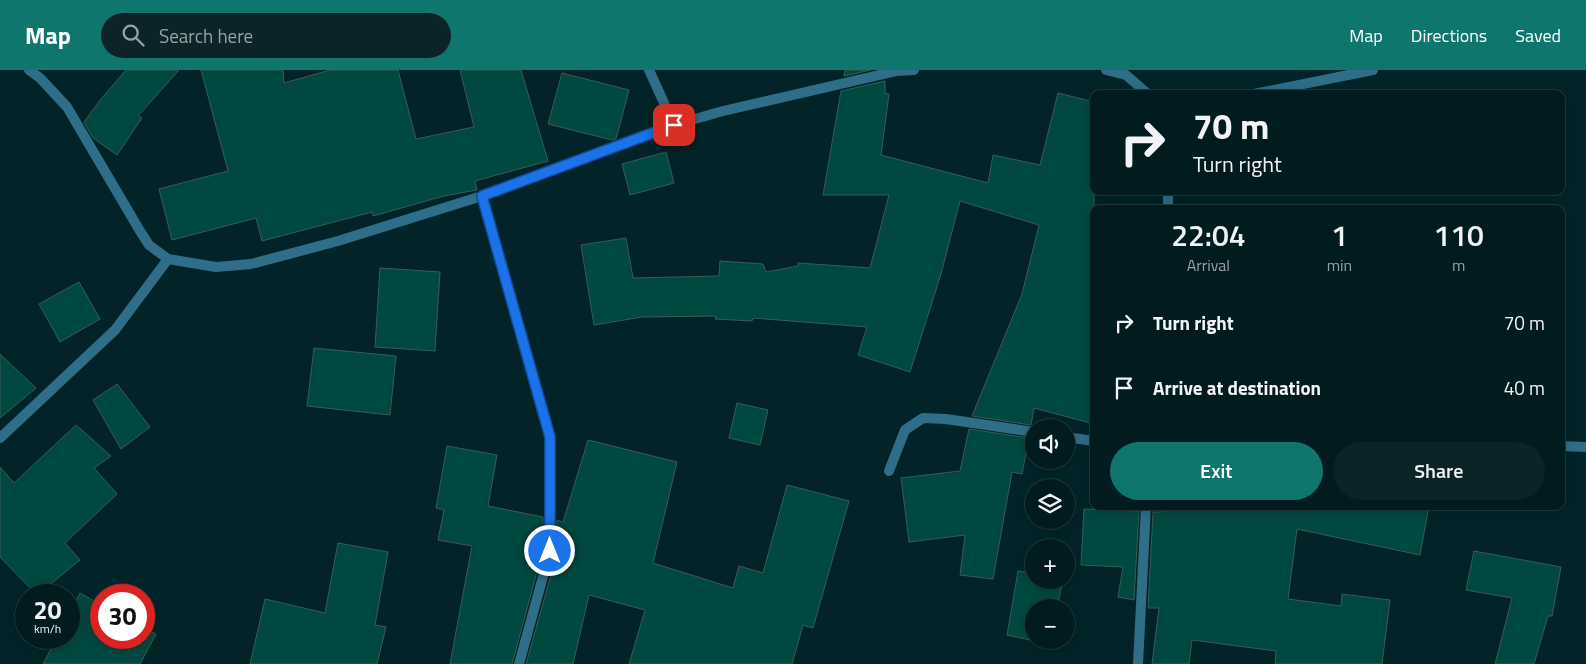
<!DOCTYPE html>
<html lang="en">
<head>
<meta charset="utf-8">
<style>
  body { margin:0; font-family:"Titillium Web",sans-serif; background:#0c2427; color:#f1f3f6; height:100vh; display:flex; flex-direction:column; font-size:19px; white-space:nowrap }
  * { box-sizing:border-box; margin:0 }
  p { font-size:16px; color:#96a1a4 }
  .icon { flex:none; width:28px; height:28px; fill:none; stroke:currentColor; stroke-width:2; stroke-linecap:round; stroke-linejoin:round }
  .map { position:relative; flex:1; overflow:hidden }
  .details { position:absolute; left:1090px; top:135px; width:475px; height:305px; display:flex; flex-direction:column; background:#021b1e; border-radius:10px; box-shadow:0 2px 12px #0003,0 0 0 1px #23393c }
  .details>* { flex:none }
  .top-card { position:absolute; left:1090px; top:20px; width:475px; height:105px; border-radius:10px; box-shadow:0 2px 12px #0003,0 0 0 1px #23393c; background:#021b1e; color:#f1f3f6; overflow:hidden }
  .fabs { position:absolute; left:1025px; top:349px; display:grid; gap:10px }
  .fabs a { display:grid; place-items:center; width:50px; height:50px; border-radius:50%; background:#021b1e; box-shadow:0 2px 12px #0003,0 0 0 1px #23393c; font-size:25px }
  .speed { position:absolute; left:15px; top:514px; display:flex; gap:10px; font-size:25px; font-weight:700; text-align:center }
  .speed>* { display:grid; place-content:center; width:65px; height:65px; border-radius:50%; background:#021b1e; box-shadow:0 2px 12px #0003,0 0 0 1px #23393c; line-height:1 }
  .speed small { font-size:12px; font-weight:400 }
  .speed .limit { border:8px solid #d22; background:#fff; color:#111 }
  .pin { position:absolute; display:grid; place-items:center; width:42px; height:42px; color:#fff; margin:-21px; border-radius:10px; box-shadow:0 2px 8px #0006 }
  .me { position:absolute; width:55px; margin:-28px; rotate:0deg; stroke-linejoin:round; filter:drop-shadow(0 0 4px #0008) }
  .turn { display:flex; align-items:center; gap:18px; height:105px; padding:0 20px; font-size:22px }
  .turn .icon { width:65px; height:65px; stroke-width:2.5 }
  .turn b { display:block; font-size:35px; line-height:42px }
  .eta { display:flex; justify-content:space-evenly; align-items:center; height:85px; text-align:center }
  .eta b { font-size:30px; font-weight:600; line-height:35px }
  .action { display:flex; gap:10px; margin-top:auto; padding:10px 20px }
  .action a { flex:1; height:58px; border-radius:30px; background:#0f766e; color:#fff; font-size:20px; font-weight:600; line-height:58px; text-align:center }
  .action a+a { background:#0c2427; color:#f1f3f6 }
  ul { padding:0; list-style:none }
  li { display:flex; align-items:center; gap:15px; height:65px; padding:0 20px }
  li div { flex:1 }
  li b { display:block; font-size:19px }
  li em { font-style:normal }
  header { display:flex; align-items:center; gap:30px; box-sizing:border-box; height:70px; padding:0 25px; background:#0f766e; color:#fff }
  header strong { font-size:24px }
  nav { display:flex; gap:28px; margin-inline-start:auto; font-size:18px }
  .search { width:350px; height:45px; background:#0c2427; display:flex; align-items:center; gap:12px; box-sizing:border-box; padding:0 18px; border-radius:28px; color:#96a1a4; font-size:19px }
  .map>svg:first-child { display:block }
  .building { fill:#004940; stroke:#3b5b55 }
  .lines { fill:none; stroke-linecap:round; stroke-linejoin:round }
  .minor { stroke:#2f6e88; stroke-width:10 }
  .route-casing { stroke:#114b97; stroke-width:12 }
  .route { stroke:#1a73e8; stroke-width:9 }
</style>
</head>
<body>
<header>
<strong>Map</strong>
<div class="search"><svg class="icon" aria-label="search" viewBox="0 0 24 24"><circle cx="10" cy="10" r="6"/><path d="M15 15l6 6"/></svg>Search here</div>
<nav><a>Map</a><a>Directions</a><a>Saved</a></nav>
</header>
<div class="map">
<svg width="1586" height="594" viewBox="0 0 1586 594">
  <rect width="100%" height="100%" fill="#022428"/>
  <!-- building -->
  <g class="building">
    <path d="M126 0H179L138 46 142 48 117 85 93 68 84 52 101 29Z"/>
    <path d="M201 0H283L284 13 330 0H398L416 69 474 57 460 0H521L548 91 475 111 477 120 444 126 373 146 372 142 262 171 256 148 172 170 159 119 228 101Z"/>
    <path d="M845 0H871L844 6Z"/>
    <path d="M562 3 629 20 616 69 612 70 548 54Z"/>
    <path d="M885 11V23L889 24 881 85 988 113 993 85 1040 95 1058 23 1094 32V354L1034 338 1031 355 972 346 1022 224 1039 155 960 131 941 204 910 302 858 285 867 257 753 248 752 251 715 249 716 246 642 247 594 255 581 175 626 168 633 208 719 206 720 191 763 194 766 202 798 196V193L870 198 889 125H823L841 21Z"/>
    <path d="M666 82 674 113 630 125 622 94Z"/>
    <path d="M380 198 440 202 435 281 375 277Z"/>
    <path d="M79 212 100 249 60 272 39 234Z"/>
    <path d="M314 278 396 286 390 345 307 336Z"/>
    <path d="M0 284 36 318 0 348Z"/>
    <path d="M117 314 150 357 121 379 93 330Z"/>
    <path d="M737 333 768 340 760 375 729 368Z"/>
    <path d="M76 355 111 386 94 398 117 424 65 473 80 490 37 525 0 487V397L14 413Z"/>
    <path d="M969 359 1029 368 1022 404 1012 402 993 509 960 505 965 465 909 472 901 408 960 401Z"/>
    <path d="M588 370 677 392 653 493 733 518 739 496 763 503 787 415 849 431 813 558 803 555 792 594H629L645 540 589 525 573 594H526L557 483V450L563 452Z"/>
    <path d="M447 376 497 385 488 436 543 447V480L512 594H450L472 476 438 470 444 440 436 438Z"/>
    <path d="M1162 436H1429L1420 485 1297 459 1288 529 1341 536 1342 524 1390 530 1382 594H1275L1276 581 1192 570 1189 594H1152L1159 538H1148L1153 442H1161Z"/>
    <path d="M1084 439 1139 441 1134 530 1118 527 1123 497 1081 495Z"/>
    <path d="M338 473 388 482 375 555 386 557 377 594H250L265 529 325 543Z"/>
    <path d="M1474 481 1561 497 1552 546H1548L1534 594H1495L1512 528 1466 520Z"/>
    <path d="M1018 501 1034 504V510H1063L1057 538H1034V570H1050L1049 574 1007 565Z"/>
    <path d="M80 523 101 535V568H144V558L156 564 140 594H43L57 568H69V545Z"/>
  </g>
  <g class="lines">
    <!-- minor -->
    <g class="minor">
      <path d="M29 0 40 8 67 37 140 161 149 175 168 189 216 197 251 194 338 171 482 126 674 55 723 41 897 1 914 0"/>
      <path d="M649 0 674 55"/>
      <path d="M1106 0 1126 5 1148 24"/>
      <path d="M1254 24 1373 0"/>
      <path d="M1168 121V139"/>
      <path d="M482 126 550 367V481L519 594"/>
      <path d="M1066 367 1094 371"/>
      <path d="M0 368 115 260 168 189"/>
      <path d="M1561 376 1586 377"/>
      <path d="M889 401 905 360 923 348 946 349 1034 362"/>
      <path d="M1138 594 1146 436"/>
    </g>
  </g>
  <g class="lines">
    <!-- route casing -->
    <g class="route-casing">
      <path id="route" d="M550 481V367L482 126 674 55"/>
    </g>
    <!-- route -->
    <use href="#route" class="route"/>
  </g>
</svg>
<div class="fabs">
<a><svg class="icon" aria-label="sound" viewBox="0 0 24 24"><path d="M4 9h4l5-4v14l-5-4H4zM17 9q2 3 0 6"/></svg></a>
<a><svg class="icon" aria-label="layers" viewBox="0 0 24 24"><path d="M12 4l9 5-9 5-9-5zM3 14l9 5 9-5"/></svg></a>
<a>+</a>
<a>−</a>
</div>
<div class="speed"><div>20<small>km/h</small></div><div class="limit">30</div></div>
<div class="pin" style="left:674px;top:55px;background:#d93025"><svg class="icon" aria-label="arrive" viewBox="0 0 24 24"><path d="M6 21V4h12l-3 4 3 4H6"/></svg></div>
<svg class="me" style="left:550px;top:481px" viewBox="-20 -20 40 40"><circle r="17" fill="#1a73e8" stroke="#fff" stroke-width="3"/><path d="M0-11L8 9 0 5-8 9z" fill="#fff"/></svg>
<div class="top-card">
<div class="turn"><svg class="icon" aria-label="right" viewBox="0 0 24 24"><path d="M7 20v-9h11M14 6l5 5-5 5"/></svg><div><b>70 m</b>Turn right</div></div>
</div>
<section class="details">
<div class="eta">
<div><b>22:04</b><p>Arrival</p></div>
<div><b>1</b><p>min</p></div>
<div><b>110</b><p>m</p></div>
</div>
<ul>
<li><svg class="icon" aria-label="right" viewBox="0 0 24 24"><path d="M7 20v-9h11M14 6l5 5-5 5"/></svg><div><b>Turn right</b></div><em>70 m</em></li>
<li><svg class="icon" aria-label="arrive" viewBox="0 0 24 24"><path d="M6 21V4h12l-3 4 3 4H6"/></svg><div><b>Arrive at destination</b></div><em>40 m</em></li>
</ul>
<div class="action"><a>Exit</a><a>Share</a></div>
</section>
</div>
</body>
</html>
